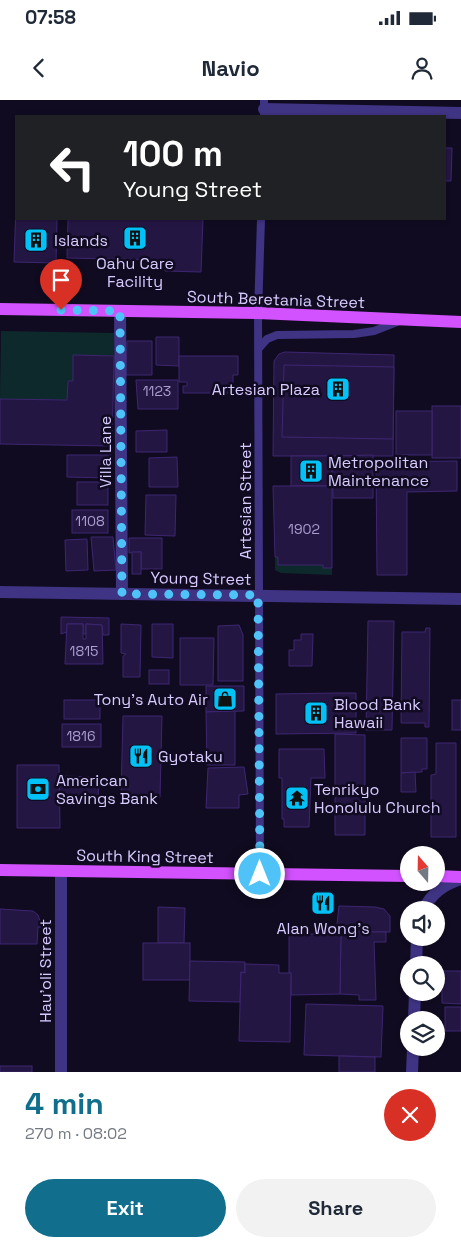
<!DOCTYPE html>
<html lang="en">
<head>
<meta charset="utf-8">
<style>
  body { margin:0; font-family:"Space Grotesk",sans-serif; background:#f2f2f3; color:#1f2937; height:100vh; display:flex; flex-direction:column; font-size:19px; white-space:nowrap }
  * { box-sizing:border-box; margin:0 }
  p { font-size:16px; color:#747a83 }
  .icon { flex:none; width:28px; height:28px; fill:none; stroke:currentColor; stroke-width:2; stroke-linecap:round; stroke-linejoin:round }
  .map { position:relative; height:972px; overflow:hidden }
  .panel { display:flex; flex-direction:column; background:#fff; flex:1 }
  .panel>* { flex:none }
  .banner { position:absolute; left:15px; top:15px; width:431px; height:105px; border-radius:0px; box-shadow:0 1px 4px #0004; background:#202124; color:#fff; overflow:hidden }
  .needle { width:32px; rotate:340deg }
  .controls { position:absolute; left:400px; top:746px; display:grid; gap:10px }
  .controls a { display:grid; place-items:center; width:45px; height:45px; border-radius:50%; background:#fff; box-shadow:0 1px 4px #0004; font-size:25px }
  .pin { position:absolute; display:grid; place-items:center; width:42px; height:42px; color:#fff; margin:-51px -21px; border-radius:50% 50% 50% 0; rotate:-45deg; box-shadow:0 0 5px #0007 }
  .pin .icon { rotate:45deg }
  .me { position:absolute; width:55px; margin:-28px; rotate:0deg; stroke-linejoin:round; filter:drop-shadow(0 0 4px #0008) }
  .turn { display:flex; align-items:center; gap:18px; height:105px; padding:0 25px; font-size:22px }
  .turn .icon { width:65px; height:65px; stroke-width:2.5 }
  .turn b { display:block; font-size:35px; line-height:42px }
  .round { display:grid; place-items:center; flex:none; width:52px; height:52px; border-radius:26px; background:#f2f2f3 }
  .headline { display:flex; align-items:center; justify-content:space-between; height:85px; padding:0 25px }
  h1 { font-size:30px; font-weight:600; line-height:38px; color:#116e8d }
  .action { display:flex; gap:10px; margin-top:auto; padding:10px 25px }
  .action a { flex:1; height:58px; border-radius:30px; background:#116e8d; color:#fff; font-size:20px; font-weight:600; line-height:58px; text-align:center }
  .action a+a { background:#f2f2f3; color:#1f2937 }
  .status { display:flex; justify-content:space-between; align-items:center; height:35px; padding:0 25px; background:#fff; direction:ltr }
  .status svg { height:14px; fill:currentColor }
  header { display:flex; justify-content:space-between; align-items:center; height:65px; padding:0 25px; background:#fff; font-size:22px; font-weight:600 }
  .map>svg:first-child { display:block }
  .green { fill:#0e292b }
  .building { fill:#241643; stroke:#3d2671 }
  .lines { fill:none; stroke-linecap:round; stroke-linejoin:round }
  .service { stroke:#3f3383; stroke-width:8 }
  .minor { stroke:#3f3383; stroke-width:12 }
  .primary { stroke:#d252ff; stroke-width:12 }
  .route { stroke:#4fc3f7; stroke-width:9; stroke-dasharray:0 16.2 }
  .labels { text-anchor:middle; stroke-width:5; stroke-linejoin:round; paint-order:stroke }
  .number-label { font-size:14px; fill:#aa9ed0 }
  .poi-label { font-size:16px; fill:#d7cbff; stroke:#110b21; text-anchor:start }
  .street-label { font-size:16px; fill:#d7cbff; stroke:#110b21 }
</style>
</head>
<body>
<div class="status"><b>07:58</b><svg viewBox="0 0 49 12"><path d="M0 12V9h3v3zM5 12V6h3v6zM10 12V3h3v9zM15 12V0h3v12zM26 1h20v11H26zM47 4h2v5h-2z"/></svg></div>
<header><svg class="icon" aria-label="back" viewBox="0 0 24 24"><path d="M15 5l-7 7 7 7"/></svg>Navio<svg class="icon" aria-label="person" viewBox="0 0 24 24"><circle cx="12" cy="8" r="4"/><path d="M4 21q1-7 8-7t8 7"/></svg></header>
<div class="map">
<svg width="461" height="972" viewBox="0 0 461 972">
  <rect width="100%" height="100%" fill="#110b21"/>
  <!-- green -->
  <g class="green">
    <path d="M1 231 114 233V256L74 255 73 281H68L67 300 0 299Z"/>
    <path d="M275 457H278V465H323V468H332V475L281 473 275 470Z"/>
  </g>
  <!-- building -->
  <g class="building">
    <path d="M445 48H452L451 81H445Z"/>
    <path d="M16 106V119H57L56 163 14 162Z"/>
    <path d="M68 119H203L201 172 165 171 166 160 67 158Z"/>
    <path d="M156 237H179V266L156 265Z"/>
    <path d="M127 241H152V275H126Z"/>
    <path d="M285 252 394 255 393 356H273L274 261 279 254Z"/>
    <path d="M73 255 114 256 112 346 0 344V299L67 300 68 281H73Z"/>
    <path d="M179 256H238V275H233V293H183V286H187V282H179Z"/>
    <path d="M284 265 394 267 393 339 282 337Z"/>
    <path d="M136 280H178V309H138Z"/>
    <rect x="432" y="306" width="29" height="52"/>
    <rect x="396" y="311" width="36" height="44"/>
    <path d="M167 330V352H136V331Z"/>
    <path d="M67 355H111V378L67 377Z"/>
    <path d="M373 355V398H333L332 356Z"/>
    <rect x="291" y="356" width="41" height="30"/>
    <path d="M177 357 178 387H149V358Z"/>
    <path d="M457 361V391L407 392V475H377L376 362Z"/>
    <rect x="77" y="382" width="31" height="23"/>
    <path d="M273 386H332V468H323V465H278V457H275Z"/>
    <path d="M146 395H176L175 436 145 435Z"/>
    <rect x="72" y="410" width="36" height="23"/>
    <path d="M91 437H113L116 470 94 471Z"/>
    <path d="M129 438H162V469H141V452L129 453Z"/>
    <path d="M87 439 88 470 66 471 65 440Z"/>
    <rect x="132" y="452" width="9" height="22"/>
    <path d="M61 517 109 518V535H103L102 525 86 524V534H83V524H67V532L61 534Z"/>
    <path d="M368 521H394L392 630H366Z"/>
    <path d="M67 524H83V539H86V524L102 525 103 564H65Z"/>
    <path d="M121 524 141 525 140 577H123V556L126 554 121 553Z"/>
    <path d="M152 524H173V558L152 557Z"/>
    <path d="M239 525 243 535V581H218V526Z"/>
    <path d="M426 528H430L429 627H425V623H401L402 532H425Z"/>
    <path d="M301 534H313L312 566H289V550H294V540H301Z"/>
    <path d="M180 538H214L213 585H180Z"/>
    <rect x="149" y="570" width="20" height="14"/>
    <path d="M206 586H244V611L206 612Z"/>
    <path d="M338 593H356V633L276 634V594Z"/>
    <rect x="64" y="600" width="36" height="19"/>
    <rect x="452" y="600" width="9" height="30"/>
    <path d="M235 611V665H207L206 612Z"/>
    <path d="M123 616H162L160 697 121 696Z"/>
    <rect x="62" y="624" width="39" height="23"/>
    <path d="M335 634 365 635V735H335Z"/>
    <path d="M401 638H427V669H422V672L401 673Z"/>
    <path d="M436 643H456V737H431V675L436 674Z"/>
    <path d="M279 649H324L325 678H311L309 727H284V719H282V678H279Z"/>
    <path d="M17 665H59L60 728H17Z"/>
    <path d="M244 667 248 694 239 695V708H206L208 668Z"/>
    <path d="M415 672 416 692H401V673Z"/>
    <path d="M59 676 99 677 98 703H60Z"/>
    <path d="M339 806 375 807 384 809 390 816V832H341V834H336Z"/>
    <path d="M158 807 185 808 184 843H158Z"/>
    <path d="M0 809 33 811 38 815 42 827H38L37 844H0Z"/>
    <path d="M341 832H386V842H374L376 900H359V895L340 894Z"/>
    <path d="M289 834H341L340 894 291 895V873H289Z"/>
    <rect x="143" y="843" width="47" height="37"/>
    <path d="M190 861 245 862V873L241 872 240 902 189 901Z"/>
    <path d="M245 864 279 865V873H291L290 942 239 941 241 872 245 873Z"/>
    <path d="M442 871H461V904L442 903Z"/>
    <path d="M306 904 383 906 381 957 304 955Z"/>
    <rect x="445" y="907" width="16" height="24"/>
    <path d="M339 956 375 957V972H339Z"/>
    <rect x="0" y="966" width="32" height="6"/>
  </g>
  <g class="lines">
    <!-- service -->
    <g class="service">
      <path d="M264 16V0"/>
      <path d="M259 248 267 239 277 235 354 234 374 231 397 222"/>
      <path d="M260 774 258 213 261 119"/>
    </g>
    <!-- minor -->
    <g class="minor">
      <path d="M264 9 461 13"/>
      <path d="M120 211 122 494"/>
      <path d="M0 492 461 499"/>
      <path d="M423 810C432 793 443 785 461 779"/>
      <path d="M416 865 417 838"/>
      <path d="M414 920 415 892"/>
      <path d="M61 972V771"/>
      <path d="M412 972 413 948"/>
    </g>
    <!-- primary -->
    <g class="primary">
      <path d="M0 209 258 213 461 222"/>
      <path d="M0 770 409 776"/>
      <path d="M436 776 461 777"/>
    </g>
  </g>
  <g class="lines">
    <!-- route -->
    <path class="route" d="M61 210 120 211 122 494 258 495 260 774"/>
  </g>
  <!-- icons -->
  <defs>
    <g id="building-square" transform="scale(1.25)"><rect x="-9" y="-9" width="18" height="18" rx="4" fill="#00c2f6" stroke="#110b21"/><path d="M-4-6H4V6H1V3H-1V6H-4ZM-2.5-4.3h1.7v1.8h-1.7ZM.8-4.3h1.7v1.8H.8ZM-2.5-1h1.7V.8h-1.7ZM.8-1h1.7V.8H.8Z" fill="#111"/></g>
    <g id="shop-square" transform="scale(1.25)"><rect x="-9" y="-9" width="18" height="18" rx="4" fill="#00c2f6" stroke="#110b21"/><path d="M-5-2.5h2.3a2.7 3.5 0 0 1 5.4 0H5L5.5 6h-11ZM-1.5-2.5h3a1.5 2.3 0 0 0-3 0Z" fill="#111"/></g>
    <g id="restaurant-square" transform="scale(1.25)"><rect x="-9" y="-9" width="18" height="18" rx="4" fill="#00c2f6" stroke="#110b21"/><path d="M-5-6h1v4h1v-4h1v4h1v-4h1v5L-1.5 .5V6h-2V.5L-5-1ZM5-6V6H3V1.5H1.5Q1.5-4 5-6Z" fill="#111"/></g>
    <g id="bank-square" transform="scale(1.25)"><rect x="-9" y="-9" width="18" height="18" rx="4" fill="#00c2f6" stroke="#110b21"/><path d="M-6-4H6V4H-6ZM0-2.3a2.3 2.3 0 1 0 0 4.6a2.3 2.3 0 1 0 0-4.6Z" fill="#111"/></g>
    <g id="temple-square" transform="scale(1.25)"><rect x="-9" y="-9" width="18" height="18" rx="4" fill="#00c2f6" stroke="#110b21"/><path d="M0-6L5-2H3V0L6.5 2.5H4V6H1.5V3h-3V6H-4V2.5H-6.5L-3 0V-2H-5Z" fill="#111"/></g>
  </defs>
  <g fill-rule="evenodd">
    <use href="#building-square" x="135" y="138"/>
    <use href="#building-square" x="36" y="140"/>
    <use href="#building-square" x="338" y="289"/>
    <use href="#building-square" x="311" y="371"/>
    <use href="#shop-square" x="225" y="599"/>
    <use href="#building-square" x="316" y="613"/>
    <use href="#restaurant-square" x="141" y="656"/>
    <use href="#bank-square" x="38" y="689"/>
    <use href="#temple-square" x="297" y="698"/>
    <use href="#restaurant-square" x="323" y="803"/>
  </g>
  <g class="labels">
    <!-- number labels -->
    <g class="number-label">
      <text x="157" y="296">1123</text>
      <text x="90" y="426">1108</text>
      <text x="304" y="434">1902</text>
      <text x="84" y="556">1815</text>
      <text x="81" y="641">1816</text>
    </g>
    <!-- poi labels -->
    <g class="poi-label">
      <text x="54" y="146">Islands</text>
      <text x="135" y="169" text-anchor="middle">Oahu Care<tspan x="135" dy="18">Facility</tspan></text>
      <text x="320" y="295" text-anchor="end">Artesian Plaza</text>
      <text x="328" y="368">Metropolitan<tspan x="328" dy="18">Maintenance</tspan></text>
      <text x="208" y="605" text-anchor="end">Tony's Auto Air</text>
      <text x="334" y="610">Blood Bank<tspan x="334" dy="18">Hawaii</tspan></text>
      <text x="158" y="662">Gyotaku</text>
      <text x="56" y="686">American<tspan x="56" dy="18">Savings Bank</tspan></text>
      <text x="314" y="695">Tenrikyo<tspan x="314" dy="18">Honolulu Church</tspan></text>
      <text x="323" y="834" text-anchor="middle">Alan Wong’s</text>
    </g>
    <!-- street labels -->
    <g class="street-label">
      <text transform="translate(276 199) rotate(2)" y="6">South Beretania Street</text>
      <text transform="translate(105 352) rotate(-90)" y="6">Villa Lane</text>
      <text transform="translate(245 401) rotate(-90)" y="6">Artesian Street</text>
      <text transform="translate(201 478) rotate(1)" y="6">Young Street</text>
      <text transform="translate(145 756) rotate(1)" y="6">South King Street</text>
      <text transform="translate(45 871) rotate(-90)" y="6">Hau'oli Street</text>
    </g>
  </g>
</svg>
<div class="controls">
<a><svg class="needle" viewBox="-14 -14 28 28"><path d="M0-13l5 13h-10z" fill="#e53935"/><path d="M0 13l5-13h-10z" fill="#747a83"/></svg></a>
<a><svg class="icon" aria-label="sound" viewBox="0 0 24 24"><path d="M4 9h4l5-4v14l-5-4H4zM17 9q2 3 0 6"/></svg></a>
<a><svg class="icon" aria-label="search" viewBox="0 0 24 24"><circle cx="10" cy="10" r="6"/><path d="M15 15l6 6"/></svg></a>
<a><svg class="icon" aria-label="layers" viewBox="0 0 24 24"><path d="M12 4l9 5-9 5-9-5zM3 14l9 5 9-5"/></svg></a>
</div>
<div class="pin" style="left:61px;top:210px;background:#d93025"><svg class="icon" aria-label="arrive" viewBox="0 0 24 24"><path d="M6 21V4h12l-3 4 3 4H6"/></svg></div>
<svg class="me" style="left:260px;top:774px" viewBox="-20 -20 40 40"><circle r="17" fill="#4fc3f7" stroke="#fff" stroke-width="3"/><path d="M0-11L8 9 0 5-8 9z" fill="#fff"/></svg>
<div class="banner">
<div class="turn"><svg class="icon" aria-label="left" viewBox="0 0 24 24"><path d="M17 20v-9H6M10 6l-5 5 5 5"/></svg><div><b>100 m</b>Young Street</div></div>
</div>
</div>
<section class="panel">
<div class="headline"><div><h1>4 min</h1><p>270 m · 08:02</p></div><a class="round" style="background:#d93025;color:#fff"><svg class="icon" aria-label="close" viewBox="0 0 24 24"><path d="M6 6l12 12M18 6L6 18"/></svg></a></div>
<div class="action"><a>Exit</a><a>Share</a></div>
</section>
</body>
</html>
